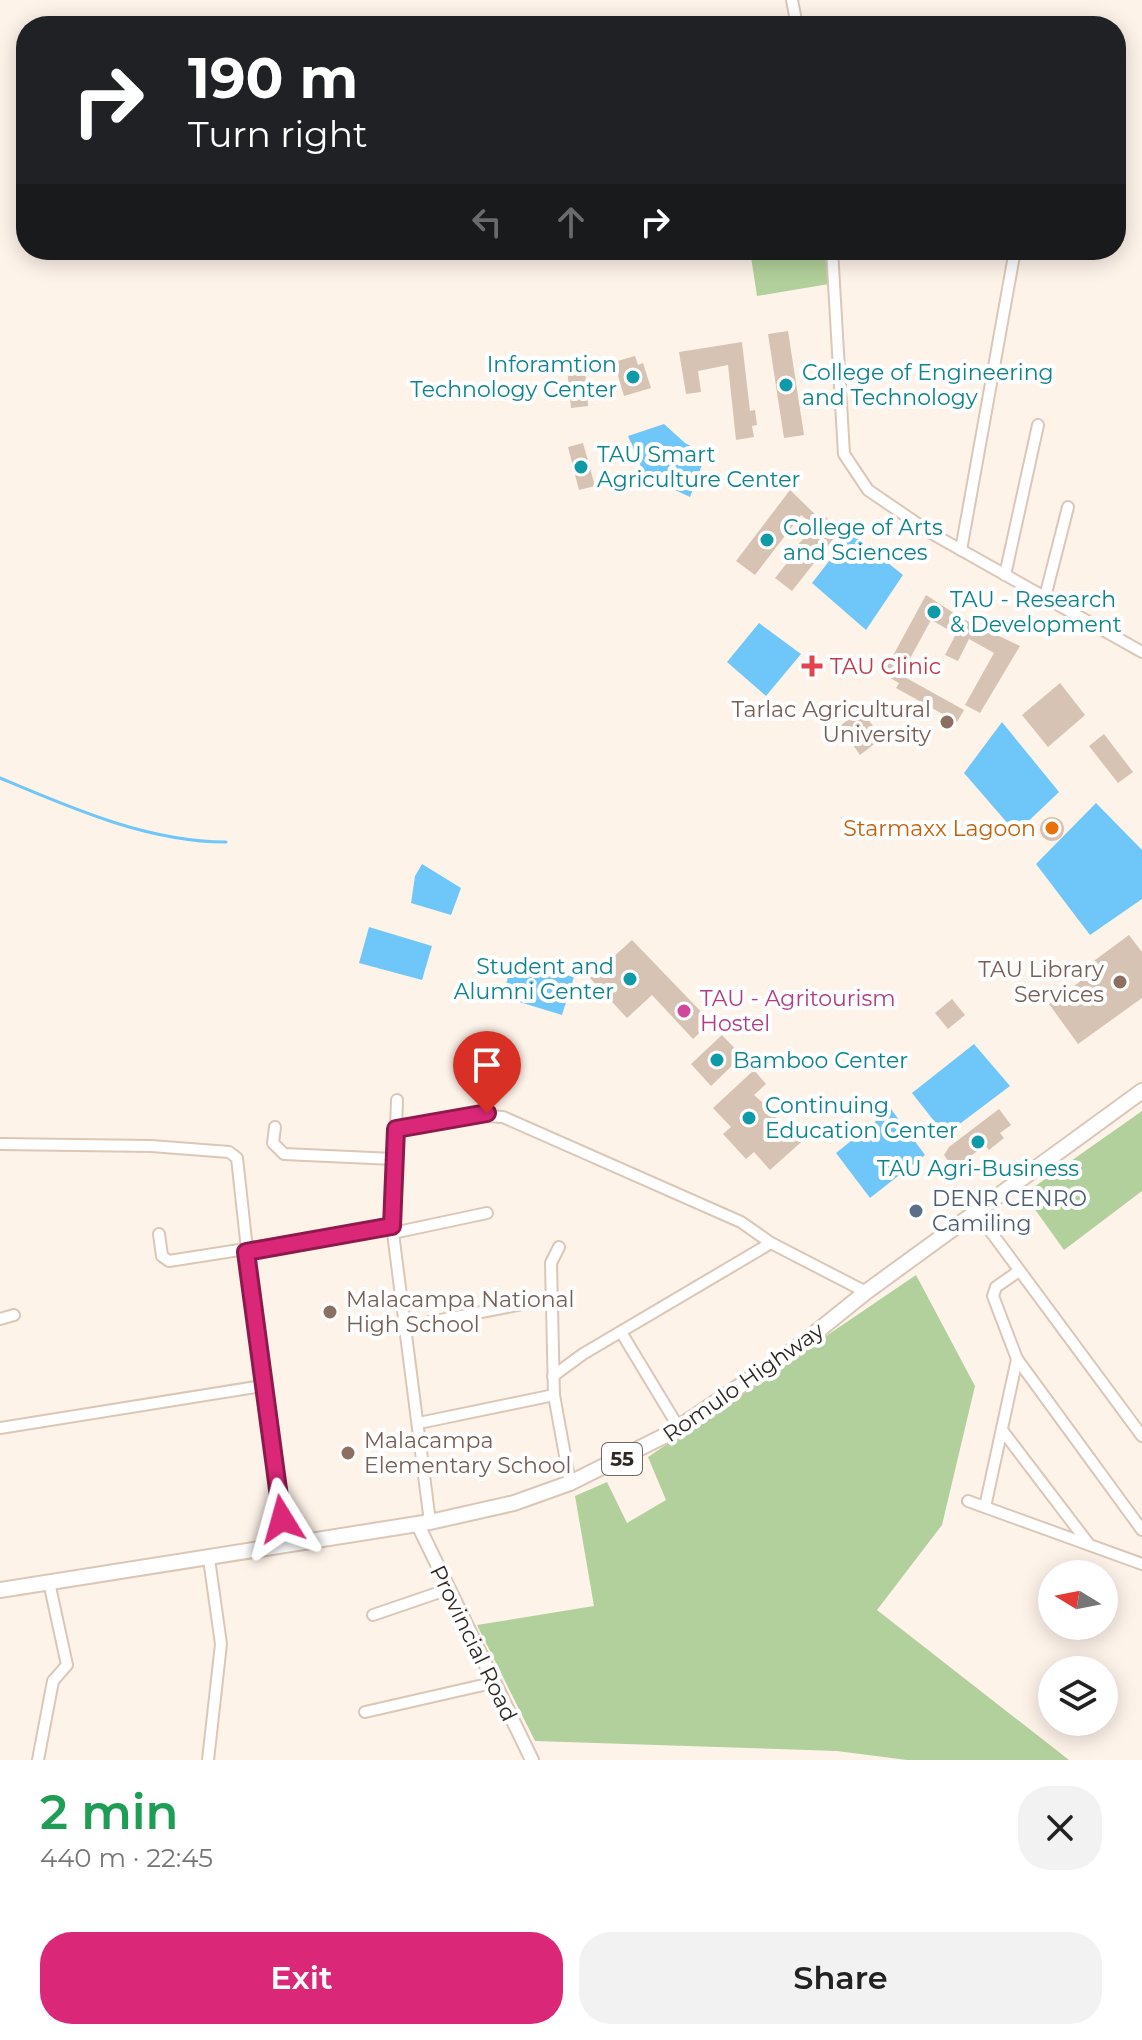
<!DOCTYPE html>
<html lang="en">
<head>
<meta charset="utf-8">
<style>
  body { margin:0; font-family:Montserrat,sans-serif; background:#f2f2f2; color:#222; height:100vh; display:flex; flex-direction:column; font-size:30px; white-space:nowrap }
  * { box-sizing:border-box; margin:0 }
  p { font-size:26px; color:#767676 }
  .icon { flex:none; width:44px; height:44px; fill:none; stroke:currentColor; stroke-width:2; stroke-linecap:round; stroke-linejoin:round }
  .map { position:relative; height:1760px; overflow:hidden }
  .details { display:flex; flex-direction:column; background:#fff; flex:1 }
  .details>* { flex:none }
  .guide { position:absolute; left:16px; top:16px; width:1110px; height:244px; border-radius:32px; box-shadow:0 4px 20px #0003; background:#202124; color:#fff; overflow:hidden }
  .needle { width:52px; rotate:280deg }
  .buttons { position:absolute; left:1038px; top:1560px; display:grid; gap:16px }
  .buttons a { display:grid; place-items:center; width:80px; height:80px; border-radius:50%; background:#fff; box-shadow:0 4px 20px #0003; font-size:40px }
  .pin { position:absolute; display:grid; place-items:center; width:68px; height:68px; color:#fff; margin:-82px -34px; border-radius:50% 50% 50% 0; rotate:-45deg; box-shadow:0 0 8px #0007 }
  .pin .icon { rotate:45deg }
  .me { position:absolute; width:88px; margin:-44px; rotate:352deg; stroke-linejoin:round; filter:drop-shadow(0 0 6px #0008) }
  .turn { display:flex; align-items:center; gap:28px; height:168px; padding:0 40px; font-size:36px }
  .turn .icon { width:104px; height:104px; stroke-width:2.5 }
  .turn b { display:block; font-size:56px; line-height:68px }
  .lanes { display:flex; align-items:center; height:76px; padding:0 40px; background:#0003; justify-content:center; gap:40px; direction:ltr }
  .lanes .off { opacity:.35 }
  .round { display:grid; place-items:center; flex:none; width:84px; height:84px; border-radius:32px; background:#f2f2f2 }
  .headline { display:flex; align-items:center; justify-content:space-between; height:136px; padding:0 40px }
  h1 { font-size:48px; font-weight:600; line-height:60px; color:#1e9e55 }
  .primary-button { display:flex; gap:16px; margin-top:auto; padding:16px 40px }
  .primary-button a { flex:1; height:92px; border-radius:32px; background:#db2777; color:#fff; font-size:32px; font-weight:600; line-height:92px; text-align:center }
  .primary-button a+a { background:#f2f2f2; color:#222 }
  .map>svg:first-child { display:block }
  .green { fill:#b1d09b }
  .water { fill:#6fc7f9 }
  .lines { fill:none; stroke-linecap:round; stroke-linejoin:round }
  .stream { stroke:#6fc7f9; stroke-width:3 }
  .building { fill:#d6c3b3 }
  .minor-casing { stroke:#dac7b7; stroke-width:14 }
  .major-casing { stroke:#dac7b7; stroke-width:16 }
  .highway-casing { stroke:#dac7b7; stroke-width:18 }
  .minor { stroke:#fff; stroke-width:10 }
  .major { stroke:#fff; stroke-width:12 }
  .highway { stroke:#fff; stroke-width:14 }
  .route-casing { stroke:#8e194d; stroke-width:20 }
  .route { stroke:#db2777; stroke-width:14 }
  .culture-dot { fill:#0f9aa8; stroke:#fff; stroke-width:3 }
  .health-dot { fill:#e0444e; stroke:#fff; stroke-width:3 }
  .education-dot { fill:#8d6e63; stroke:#fff; stroke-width:3 }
  .food-dot { fill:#e8710a; stroke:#fff; stroke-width:3 }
  .hotel-dot { fill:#d1479c; stroke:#fff; stroke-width:3 }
  .service-dot { fill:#5c6f8a; stroke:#fff; stroke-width:3 }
  .labels { text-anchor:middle; stroke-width:8; stroke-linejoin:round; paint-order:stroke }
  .shield { fill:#fff; stroke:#6d6864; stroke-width:2 }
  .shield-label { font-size:20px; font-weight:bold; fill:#2f2822 }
  .culture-label { font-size:22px; fill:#0d838f; stroke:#fff; text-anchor:start }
  .health-label { font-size:22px; fill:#be3a42; stroke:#fff; text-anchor:start }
  .education-label { font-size:22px; fill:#785e54; stroke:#fff; text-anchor:end }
  .food-label { font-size:22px; fill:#c56008; stroke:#fff; text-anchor:end }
  .hotel-label { font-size:22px; fill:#b23c85; stroke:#fff; text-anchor:start }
  .service-label { font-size:22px; fill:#4e5e75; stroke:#fff; text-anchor:start }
  .street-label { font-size:22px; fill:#2f2822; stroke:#fff }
</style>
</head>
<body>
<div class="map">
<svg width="1142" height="1760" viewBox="0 0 1142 1760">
  <rect width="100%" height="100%" fill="#fef3e9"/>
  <!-- green -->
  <g class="green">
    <path d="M750 250H824L829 284 757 296Z"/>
    <path d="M1142 1111V1191L1064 1250 1024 1194Z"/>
    <path d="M916 1275 975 1386 942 1525 877 1610 1069 1760H907L837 1751 535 1741 477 1625 594 1606 575 1496 607 1482 627 1523 666 1500 648 1457Z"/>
  </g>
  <!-- water -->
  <g class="water">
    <path d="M664 424 685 443 706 454 690 497 645 476 628 436Z"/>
    <path d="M851 533 903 575 866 630 812 583Z"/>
    <path d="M759 623 801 654 766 696 727 662Z"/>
    <path d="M1002 722 1059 792 1016 833 964 773Z"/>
    <path d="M1096 803 1142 850V899L1090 935 1036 864Z"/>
    <path d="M422 864 461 888 451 915 411 903 415 876Z"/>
    <path d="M369 927 432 946 422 980 359 963Z"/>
    <path d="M512 961 574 977 562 1015 503 997Z"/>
    <path d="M974 1044 1010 1086 945 1135 912 1093Z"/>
    <path d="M891 1109 925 1155 870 1198 836 1153Z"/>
  </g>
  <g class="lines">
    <!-- stream -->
    <path class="stream" d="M0 778C71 808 148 842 226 842"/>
  </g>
  <!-- building -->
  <g class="building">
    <path d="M788 331 804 435 784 438 768 334Z"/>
    <path d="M742 342 750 411 755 410 757 425 752 426 754 437 736 440 728 365 698 371 701 392 686 394 679 352Z"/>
    <path d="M635 356 638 365 643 363 651 388 624 396 614 362Z"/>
    <path d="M584 358 588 406 571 408 566 359Z"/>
    <path d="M583 443 595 486 579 490 568 447Z"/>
    <path d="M790 490 820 519 823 515 841 529 792 591 775 578 795 553 792 551 815 526 801 515 755 575 736 561Z"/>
    <path d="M926 595 963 619 1020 646 980 713 965 705 994 653 969 639 958 661 945 655 956 634 931 620 901 675 964 710 957 722 896 688 899 683 883 674Z"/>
    <path d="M1060 683 1085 715 1048 747 1022 715Z"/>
    <path d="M861 710 882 738 860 755 840 726Z"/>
    <path d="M1104 734 1133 772 1118 783 1089 746Z"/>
    <circle cx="1052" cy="829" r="12"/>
    <path d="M1129 935 1142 952V998L1078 1044 1049 1004 1092 973 1087 966Z"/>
    <path d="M632 940 711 1022 693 1039 652 995 627 1018 590 978Z"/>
    <path d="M952 999 965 1015 948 1029 935 1013Z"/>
    <path d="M722 1035 742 1056 711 1086 691 1064Z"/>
    <path d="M754 1070 766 1084 754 1095 778 1116 773 1120 785 1134 797 1123 808 1136 770 1170 754 1152 746 1159 723 1134 731 1127 713 1108Z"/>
    <path d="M999 1109 1011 1125 1000 1133 1004 1138 989 1150 985 1145 954 1169 944 1155 949 1147Z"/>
  </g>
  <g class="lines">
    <!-- minor casing -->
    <g class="minor-casing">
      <g id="minor">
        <path d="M792 0 797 26"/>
        <path d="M832 250 844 454 868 490 931 533 1142 652"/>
        <path d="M961 550 1015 250"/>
        <path d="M1005 575 1038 425"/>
        <path d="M1045 597 1068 507"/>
        <path d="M275 1127 273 1143 284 1154 394 1159"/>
        <path d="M396 1129 397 1100"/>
        <path d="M0 1144 151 1146 229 1152 237 1158 262 1386 286 1546"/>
        <path d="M977 1213 1142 1436"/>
        <path d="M393 1233 487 1213"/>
        <path d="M159 1234 162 1256 169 1261 392 1226"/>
        <path d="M559 1247 551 1263 554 1395 570 1483"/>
        <path d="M1019 1271 996 1287 993 1296 1017 1359 1142 1530"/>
        <path d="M0 1319 14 1315"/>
        <path d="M404 1327 554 1298"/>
        <path d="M621 1332 679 1428"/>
        <path d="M553 1376 583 1354 771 1243"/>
        <path d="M419 1423 554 1395"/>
        <path d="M0 1428 262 1386"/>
        <path d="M1002 1430 1088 1543"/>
        <path d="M968 1501 1142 1564"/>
        <path d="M985 1507 1017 1359"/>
        <path d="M430 1522 393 1233 396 1129 470 1115 503 1117 741 1222 771 1243 866 1292"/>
        <path d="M373 1615 449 1589"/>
        <path d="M365 1712 492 1683"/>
        <path d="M38 1760 53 1681 67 1665 49 1582"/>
        <path d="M208 1760 221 1644 209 1559"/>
      </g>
    </g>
    <!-- major casing -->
    <g class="major-casing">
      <path id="major" d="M418 1525 532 1760"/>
    </g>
    <!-- highway casing -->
    <g class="highway-casing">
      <path id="highway" d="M0 1590 430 1522 514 1503 570 1483 672 1432 799 1346 866 1292 1142 1091"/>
    </g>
    <!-- minor -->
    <use href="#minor" class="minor"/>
    <!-- major -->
    <use href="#major" class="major"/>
    <!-- highway -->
    <use href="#highway" class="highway"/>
  </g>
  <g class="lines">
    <!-- route casing -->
    <g class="route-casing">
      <path id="route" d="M282 1519 246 1252 392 1226 396 1129 487 1113"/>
    </g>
    <!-- route -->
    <use href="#route" class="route"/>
  </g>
  <!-- markers -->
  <g class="culture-dot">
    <circle cx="633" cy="377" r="8"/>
    <circle cx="786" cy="385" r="8"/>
    <circle cx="581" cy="467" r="8"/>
    <circle cx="767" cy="540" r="8"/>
    <circle cx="934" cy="612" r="8"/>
    <circle cx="630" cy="979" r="8"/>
    <circle cx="717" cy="1060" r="8"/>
    <circle cx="749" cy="1118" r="8"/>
    <circle cx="978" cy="1142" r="8"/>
  </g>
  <path class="health-dot" d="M808 654h8v8h8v8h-8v8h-8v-8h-8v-8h8z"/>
  <g class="education-dot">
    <circle cx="947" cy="722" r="8"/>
    <circle cx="1120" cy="982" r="8"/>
    <circle cx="330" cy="1312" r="8"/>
    <circle cx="348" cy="1453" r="8"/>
  </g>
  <circle class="food-dot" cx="1052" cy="828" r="8"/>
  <circle class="hotel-dot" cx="684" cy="1011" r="8"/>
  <circle class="service-dot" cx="916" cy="1211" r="8"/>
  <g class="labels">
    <!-- shield labels -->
    <rect class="shield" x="602" y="1443" width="40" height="32" rx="6"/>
    <g class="shield-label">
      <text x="622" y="1466">55</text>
    </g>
    <!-- culture labels -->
    <g class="culture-label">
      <text x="617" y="372" text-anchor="end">Inforamtion<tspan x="617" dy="25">Technology Center</tspan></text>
      <text x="802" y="380">College of Engineering<tspan x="802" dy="25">and Technology</tspan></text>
      <text x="597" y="462">TAU Smart<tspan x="597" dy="25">Agriculture Center</tspan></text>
      <text x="783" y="535">College of Arts<tspan x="783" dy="25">and Sciences</tspan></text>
      <text x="950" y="607">TAU - Research<tspan x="950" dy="25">&amp; Development</tspan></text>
      <text x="614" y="974" text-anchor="end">Student and<tspan x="614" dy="25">Alumni Center</tspan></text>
      <text x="733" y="1068">Bamboo Center</text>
      <text x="765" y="1113">Continuing<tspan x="765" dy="25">Education Center</tspan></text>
      <text x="978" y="1176" text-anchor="middle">TAU Agri-Business</text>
    </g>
    <!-- health labels -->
    <g class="health-label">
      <text x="830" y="674">TAU Clinic</text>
    </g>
    <!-- education labels -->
    <g class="education-label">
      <text x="931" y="717">Tarlac Agricultural<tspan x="931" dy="25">University</tspan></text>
      <text x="1104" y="977">TAU Library<tspan x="1104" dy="25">Services</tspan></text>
      <text x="346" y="1307" text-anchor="start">Malacampa National<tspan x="346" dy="25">High School</tspan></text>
      <text x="364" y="1448" text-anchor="start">Malacampa<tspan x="364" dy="25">Elementary School</tspan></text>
    </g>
    <!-- food labels -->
    <g class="food-label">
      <text x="1036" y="836">Starmaxx Lagoon</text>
    </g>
    <!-- hotel labels -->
    <g class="hotel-label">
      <text x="700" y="1006">TAU - Agritourism<tspan x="700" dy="25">Hostel</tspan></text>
    </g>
    <!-- service labels -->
    <g class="service-label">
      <text x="932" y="1206">DENR CENRO<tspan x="932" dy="25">Camiling</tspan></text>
    </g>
    <!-- street labels -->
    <g class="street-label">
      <text transform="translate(743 1382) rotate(-35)" y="8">Romulo Highway</text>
      <text transform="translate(474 1643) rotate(64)" y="8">Provincial Road</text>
    </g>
  </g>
</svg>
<div class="buttons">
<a><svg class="needle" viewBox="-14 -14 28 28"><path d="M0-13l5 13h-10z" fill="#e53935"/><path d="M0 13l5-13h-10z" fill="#767676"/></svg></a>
<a><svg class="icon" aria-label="layers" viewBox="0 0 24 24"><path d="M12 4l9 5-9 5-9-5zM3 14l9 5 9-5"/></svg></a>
</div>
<div class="pin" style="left:487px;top:1113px;background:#d93025"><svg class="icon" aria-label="arrive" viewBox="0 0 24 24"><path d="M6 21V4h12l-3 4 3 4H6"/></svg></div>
<svg class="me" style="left:282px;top:1519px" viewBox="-20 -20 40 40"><path d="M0-17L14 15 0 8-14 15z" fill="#db2777" stroke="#fff" stroke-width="4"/></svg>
<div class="guide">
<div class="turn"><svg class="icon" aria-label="right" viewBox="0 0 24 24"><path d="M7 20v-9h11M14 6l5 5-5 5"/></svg><div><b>190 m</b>Turn right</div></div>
<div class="lanes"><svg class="icon off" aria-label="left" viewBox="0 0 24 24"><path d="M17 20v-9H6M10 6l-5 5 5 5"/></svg><svg class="icon off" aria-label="ahead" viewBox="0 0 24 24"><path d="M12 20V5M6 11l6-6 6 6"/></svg><svg class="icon" aria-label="right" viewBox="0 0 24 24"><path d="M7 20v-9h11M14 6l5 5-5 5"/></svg></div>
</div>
</div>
<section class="details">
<div class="headline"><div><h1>2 min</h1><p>440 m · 22:45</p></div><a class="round"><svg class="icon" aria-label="close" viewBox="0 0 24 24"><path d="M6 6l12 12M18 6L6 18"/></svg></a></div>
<div class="primary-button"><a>Exit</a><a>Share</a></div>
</section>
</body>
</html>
